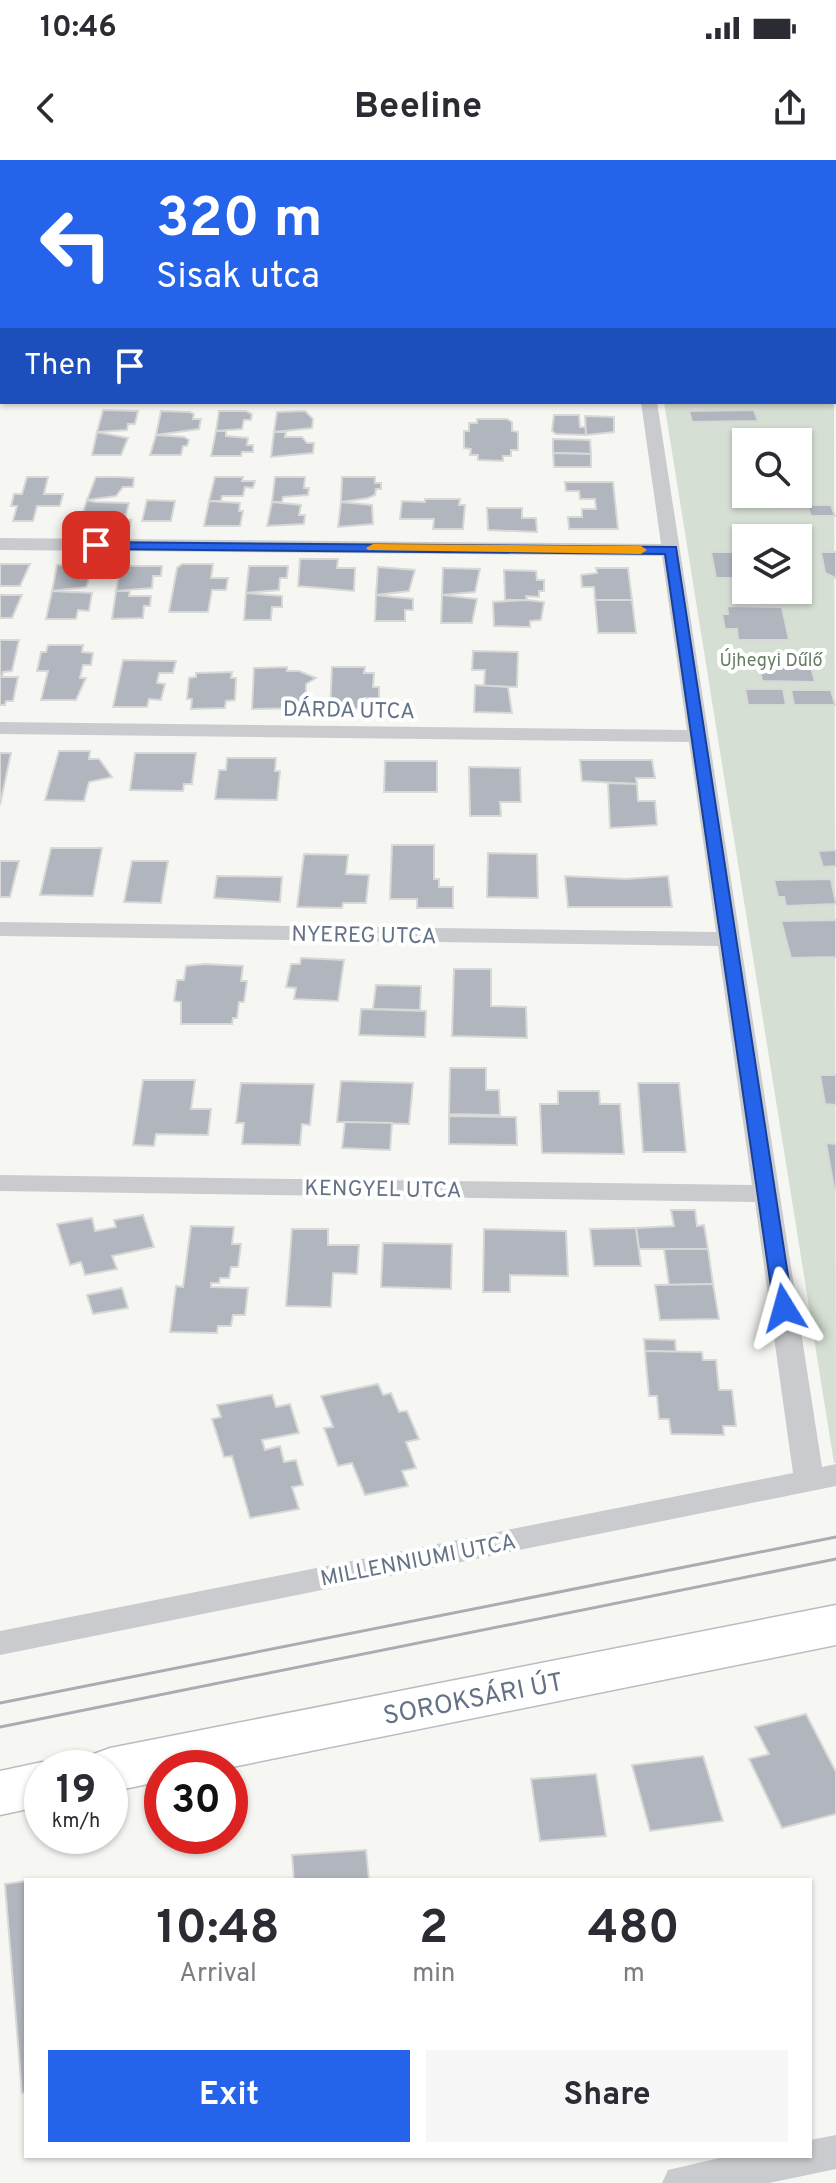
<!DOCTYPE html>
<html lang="en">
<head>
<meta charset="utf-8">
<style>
  body { margin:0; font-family:Overpass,sans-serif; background:#f7f7f7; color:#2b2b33; height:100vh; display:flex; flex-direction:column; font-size:30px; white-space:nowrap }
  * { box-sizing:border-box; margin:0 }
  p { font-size:26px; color:#7c7c81 }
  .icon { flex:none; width:44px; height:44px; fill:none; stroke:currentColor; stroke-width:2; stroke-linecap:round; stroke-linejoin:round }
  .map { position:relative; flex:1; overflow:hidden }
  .sheet { position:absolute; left:24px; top:1718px; width:788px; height:280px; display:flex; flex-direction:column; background:#fff; border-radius:0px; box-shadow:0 2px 6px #0004 }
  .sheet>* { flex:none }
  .hud { position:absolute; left:0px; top:0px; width:836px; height:244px; box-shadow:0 2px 6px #0004; background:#2563eb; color:#fff; overflow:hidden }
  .fabs { position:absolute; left:732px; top:268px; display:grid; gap:16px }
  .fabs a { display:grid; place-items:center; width:80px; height:80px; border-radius:0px; background:#fff; box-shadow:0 2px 6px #0004; font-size:40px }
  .speed { position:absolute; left:24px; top:1590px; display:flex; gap:16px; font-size:40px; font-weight:700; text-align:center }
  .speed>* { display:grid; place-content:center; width:104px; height:104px; border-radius:50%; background:#fff; box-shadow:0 2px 6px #0004; line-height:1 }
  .speed small { font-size:20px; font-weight:400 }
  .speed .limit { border:12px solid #d22; background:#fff; color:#111 }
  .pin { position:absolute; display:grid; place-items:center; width:68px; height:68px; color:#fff; margin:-34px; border-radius:16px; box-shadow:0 4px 12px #0006 }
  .me { position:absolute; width:88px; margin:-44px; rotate:352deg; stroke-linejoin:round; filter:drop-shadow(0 0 6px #0008) }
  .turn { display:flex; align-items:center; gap:28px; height:168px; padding:0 24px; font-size:36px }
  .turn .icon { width:104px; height:104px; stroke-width:2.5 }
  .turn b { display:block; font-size:56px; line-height:68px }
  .then { display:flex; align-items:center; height:76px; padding:0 24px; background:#0003; gap:16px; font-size:30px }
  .eta { display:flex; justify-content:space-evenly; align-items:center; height:136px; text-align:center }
  .eta b { font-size:48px; font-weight:700; line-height:56px }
  .cta { display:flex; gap:16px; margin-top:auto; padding:16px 24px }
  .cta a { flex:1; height:92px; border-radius:0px; background:#2563eb; color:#fff; font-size:32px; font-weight:700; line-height:92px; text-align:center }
  .cta a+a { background:#f7f7f7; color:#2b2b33 }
  .status { display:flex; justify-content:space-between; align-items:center; height:56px; padding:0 40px; background:#fff; direction:ltr }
  .status svg { height:22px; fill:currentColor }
  header { display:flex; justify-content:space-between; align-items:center; height:104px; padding:0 24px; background:#fff; font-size:36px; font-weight:700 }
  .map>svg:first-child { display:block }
  .green { fill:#d6dfd4; fill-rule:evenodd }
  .building { fill:#b1b6be; stroke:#d8d8d6; stroke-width:2 }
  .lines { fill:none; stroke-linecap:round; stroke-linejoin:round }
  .primary-casing { stroke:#b9bcc0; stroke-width:3 }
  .minor { fill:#c9cbcf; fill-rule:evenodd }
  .primary { fill:#fff; fill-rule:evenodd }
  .tram { stroke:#a8acb3; stroke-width:3 }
  .route { fill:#2563eb; stroke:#184099; stroke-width:2 }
  .slow { fill:#f59e0b }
  .labels { text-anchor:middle; stroke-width:8; stroke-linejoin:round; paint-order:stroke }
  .far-park-label { font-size:18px; fill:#647d63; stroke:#fff }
  .street-label { font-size:22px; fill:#647286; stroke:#fff }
  .near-street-label { font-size:26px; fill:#647286; stroke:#fff }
</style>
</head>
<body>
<div class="status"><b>10:46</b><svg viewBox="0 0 49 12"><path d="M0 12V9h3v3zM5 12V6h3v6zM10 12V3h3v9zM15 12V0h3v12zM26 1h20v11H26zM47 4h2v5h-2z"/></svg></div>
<header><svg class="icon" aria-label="back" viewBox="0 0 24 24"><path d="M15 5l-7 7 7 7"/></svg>Beeline<svg class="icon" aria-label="share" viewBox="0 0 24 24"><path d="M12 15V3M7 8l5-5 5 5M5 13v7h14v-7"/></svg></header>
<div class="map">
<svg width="836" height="2023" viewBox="0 0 836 2023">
  <rect width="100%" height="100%" fill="#f6f7f3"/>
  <!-- green -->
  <g class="green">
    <path d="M493 0H836V51L834 2Z"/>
    <path d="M834 227 836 1303H834L664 242H834ZM746 282H798V334H746ZM746 378H798V430H746Z"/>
  </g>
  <!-- building -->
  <g class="building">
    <path d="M103 250 138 251 135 264H128L127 270 97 272Z"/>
    <path d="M754 250 758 261 692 262 689 251Z"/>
    <path d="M161 251 190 252 194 254 193 259H201L199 269 156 275Z"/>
    <path d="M219 251H246L252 254 251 260H244L242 269 216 271Z"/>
    <path d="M305 251 313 259 312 268 274 272 277 252Z"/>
    <path d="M554 255H579L580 267H586V275L556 274 552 271Z"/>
    <path d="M585 256 614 257V272L586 275Z"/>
    <path d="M477 259H507L512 262V271L518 272V290H511V296H503V301L478 300V295H470L471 289 464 288V271H469V263H477Z"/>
    <path d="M216 271H226V276L248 278 247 285H253V292H242L241 296H211Z"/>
    <path d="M97 272 128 278 121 295H92Z"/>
    <path d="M274 272H286L285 277H302L307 283H314L313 293 271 297Z"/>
    <path d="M156 275 184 277 189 280 187 286H183L181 295H150Z"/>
    <path d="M553 279 590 280 591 294 553 293Z"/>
    <path d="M553 293 591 294V307H554Z"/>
    <path d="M27 317H48L44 334H63L60 346H37L33 361H13L17 346H11L14 334H22Z"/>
    <path d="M96 317H119L134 318 133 327H123L116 336 87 340Z"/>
    <path d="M215 317H243L242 321H255L253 328 245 327 243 336H222L221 341H209Z"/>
    <path d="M275 317H305L304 328H309L308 335 283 337 282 342H272Z"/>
    <path d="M342 317H375V323H381V329H376L375 335 368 338 341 342Z"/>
    <path d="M565 322H613L618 369H569L568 357H582V349H596L595 339H580L579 331H566Z"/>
    <path d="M425 339H460L459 345H465L463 369H433L434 359H400L402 341 425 342Z"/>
    <path d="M87 340 95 342 129 343 126 355H116L114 362 102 367H88L79 364Z"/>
    <path d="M147 340 175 341 171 361H142Z"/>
    <path d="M209 341 240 343 239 351H243L240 366H204Z"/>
    <path d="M272 342 301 345 299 355H305L304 364 267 366Z"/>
    <path d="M341 342 372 345 373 364 338 367Z"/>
    <path d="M778 342H804L805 348H779Z"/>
    <path d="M807 345H831L835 356H811Z"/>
    <path d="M487 348H522V358H536L537 372 488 370Z"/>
    <path d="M116 360H131L129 371H114Z"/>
    <path d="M711 392H746V414H738L739 418H716Z"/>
    <path d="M821 392H836V418L825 413Z"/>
    <path d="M300 399H338L337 408H355L354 431 298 426Z"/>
    <path d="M0 404H30L20 426H0Z"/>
    <path d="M94 404 86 427 52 431 57 405Z"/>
    <path d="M182 404H213L211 418H228L226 430H212L208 452H169L177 408Z"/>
    <path d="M121 406H162L161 416H153L152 428 116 431Z"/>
    <path d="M249 406H288L287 418H280L279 430 246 433Z"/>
    <path d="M378 407 415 410 409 431 376 435Z"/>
    <path d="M443 408 480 409 475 432 442 435Z"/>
    <path d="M596 408H628L632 440H595L594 427H582L581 415 597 413Z"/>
    <path d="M504 410 536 411 537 420H544V431H539V437L526 436 527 440H505Z"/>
    <path d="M52 431 92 433 89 451 78 450 76 459H46Z"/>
    <path d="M116 431H130L129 436H151L150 446H144L143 458 112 459Z"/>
    <path d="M246 433 282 436V447H272L271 460H244Z"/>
    <path d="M0 435H22L12 458H0Z"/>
    <path d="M376 435 413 439V450H405V461H375Z"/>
    <path d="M442 435 477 439 472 463H441Z"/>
    <path d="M527 440 544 442 541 460 530 461V467L494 466 493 442Z"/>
    <path d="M595 440H632L636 473H598Z"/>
    <path d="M727 446 782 447 789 480H738L737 469H725L722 454H728Z"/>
    <path d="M0 480H19L12 511 3 512 2 517H18L13 541H6L5 545H0Z"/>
    <path d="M48 485H83L82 492 93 493 91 505H83L80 518H86L76 540H41L48 511H37L41 492H46Z"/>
    <path d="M473 491 518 492 517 527 484 526 485 510H472Z"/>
    <path d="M123 500 176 501 173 513H159L157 523 165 524 161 540 149 539 147 547H113Z"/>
    <path d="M773 502H810L815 522 762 521 760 511H775Z"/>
    <path d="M287 507V511H299L316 518 306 524V543H301V548L252 549 254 508Z"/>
    <path d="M332 507H365L364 513H374L373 527H379V538H364V549H330Z"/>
    <path d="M232 512 231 518H236L235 540 226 541 225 548 191 549 192 539H187L189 518 196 517V513Z"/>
    <path d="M475 525 508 527 512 553 474 552Z"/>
    <path d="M745 529H783L786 545H748Z"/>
    <path d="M791 530H831L835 545H794Z"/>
    <path d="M59 591H90L89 599H99L112 617 89 622 84 641 45 640Z"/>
    <path d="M0 593H11L0 645Z"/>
    <path d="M135 593H196L192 624H184L183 631 130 630Z"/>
    <path d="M227 598H276L275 611H280L277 640 215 639 219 610H226Z"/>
    <path d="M580 600H652L655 618H636L637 624 582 621Z"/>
    <path d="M385 601H437V632H384Z"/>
    <path d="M469 607 520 608 521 642H500L501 656H470Z"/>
    <path d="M608 623 637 624 638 641H655L657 665 610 668Z"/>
    <path d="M392 685H434V719H439V727H453V748H417V739H390Z"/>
    <path d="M51 688H102L93 736 40 735Z"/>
    <path d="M836 690V706L823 707 818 691Z"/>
    <path d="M488 693 537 694 538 738 487 737Z"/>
    <path d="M304 694 348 695 346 714 369 715 366 743H343L342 748 297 747Z"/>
    <path d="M0 701H19L10 737H0Z"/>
    <path d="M132 701H168L161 743 124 742Z"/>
    <path d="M217 716 282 717 280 742 214 738Z"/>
    <path d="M565 716 626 719 668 716 672 747H568Z"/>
    <path d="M831 719 836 744 786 746 784 737H778L774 720Z"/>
    <path d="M836 760V797L791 798 781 761Z"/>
    <path d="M301 798 344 800 338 841 294 839 296 828 286 827 291 804H300Z"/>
    <path d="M205 804 243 806 241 821H247L244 842H239L237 858H233L232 864H181V842L174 841 177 820H184L186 806Z"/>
    <path d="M454 809H491V846L526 847 527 878 452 876Z"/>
    <path d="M376 825 421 826 420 850 373 849Z"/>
    <path d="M361 849 426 851 425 877 359 875Z"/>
    <path d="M450 908H486V930H499L500 955 449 954Z"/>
    <path d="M820 915H836V945L825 944Z"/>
    <path d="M143 920H195L191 949H211L208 975 156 974 154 986 133 985Z"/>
    <path d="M341 921 413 923 409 964 337 962Z"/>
    <path d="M241 923 314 924 310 965 302 964 300 985 242 984 244 963H236Z"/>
    <path d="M638 923H679L686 992H643Z"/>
    <path d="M558 931H599L600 944H620L624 994 542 993 540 944H558Z"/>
    <path d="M449 956 516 957 517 985 449 984Z"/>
    <path d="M345 962 392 963 390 990 342 988Z"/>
    <path d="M826 983 836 984V1028H834Z"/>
    <path d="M671 1050H695L697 1066 704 1065 708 1089H639L636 1068 674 1066Z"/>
    <path d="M143 1055 154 1087 112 1096 117 1109 85 1115 81 1102 70 1105 57 1064 92 1058 95 1071 116 1067 114 1060Z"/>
    <path d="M191 1066 234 1067 232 1084H241L238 1107H231L229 1118H220L219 1123H211V1127L248 1128 245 1155H233L231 1166H218L217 1173 170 1172 176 1126 183 1127Z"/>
    <path d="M636 1068 641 1106H594L590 1069Z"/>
    <path d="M292 1069H328V1085H359L357 1114 333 1113 331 1147 286 1146Z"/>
    <path d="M484 1069 566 1071 568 1116 510 1115V1132H483Z"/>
    <path d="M383 1083 452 1084 451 1129 381 1127Z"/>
    <path d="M664 1089H708L713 1124 669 1125Z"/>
    <path d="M713 1124 719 1159 660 1160 655 1125Z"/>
    <path d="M122 1128 128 1148 93 1154 87 1135Z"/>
    <path d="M644 1179 675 1180 676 1192 645 1191Z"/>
    <path d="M645 1191 702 1192 703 1200H716L719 1230H732L736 1266H723L724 1275 671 1274 669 1259H659L657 1236H649Z"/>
    <path d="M378 1224 383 1235 391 1233 399 1252 407 1251 419 1279 406 1282 416 1308 402 1311 408 1326 365 1335 352 1303 338 1306 324 1268 333 1267 321 1236Z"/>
    <path d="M272 1235 276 1247 290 1244 299 1273 262 1280 265 1290 280 1286 284 1302 296 1300 303 1325 292 1327 299 1349 250 1358 232 1296 224 1297 212 1259 221 1257 217 1245Z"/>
    <path d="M806 1554 836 1612V1654L782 1668 749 1599 769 1594 755 1567Z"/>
    <path d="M703 1596 723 1661 650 1671 632 1605Z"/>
    <path d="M596 1614 606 1676 540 1681 531 1619Z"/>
    <path d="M366 1690 369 1720H294L292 1695Z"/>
    <path d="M26 1721V1932L22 1933 5 1724Z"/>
  </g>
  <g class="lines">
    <!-- primary casing -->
    <g class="primary-casing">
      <g id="primary">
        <path d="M836 1445V1485L227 1608H162V1621L110 1632V1608H84L91 1595 110 1588Z"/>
        <path d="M42 1602 60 1608H42V1646L0 1655V1611Z"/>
      </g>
    </g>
    <!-- minor -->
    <g class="minor">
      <rect x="0" y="230" width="2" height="10"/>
      <path d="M641 242H657L822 1307 836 1304V1326L0 1495V1471L793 1313 755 1042 0 1031V1015L752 1025 718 786 0 776V762L716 772 689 582 0 574V562L687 570 662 396 0 390V378L661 384Z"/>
      <path d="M836 1975V2009L769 2023H662L668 2010 728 1996H810V1980Z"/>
    </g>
    <!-- primary -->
    <use href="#primary" class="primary"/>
    <!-- tram -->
    <g class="tram">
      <path d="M0 1543 836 1377"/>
      <path d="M0 1567 836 1399"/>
    </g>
  </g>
  <!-- route -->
  <path class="route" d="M91 382 676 387 793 1148 791 1153H777L774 1148 665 394 96 389 91 388Z"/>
  <!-- slow -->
  <path class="slow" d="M373 384 641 386 647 390 641 394 368 390 366 388Z"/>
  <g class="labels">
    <!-- far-park labels -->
    <g class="far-park-label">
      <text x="771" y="506">Újhegyi Dűlő</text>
    </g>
    <!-- street labels -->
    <g class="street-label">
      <text transform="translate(349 549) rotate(1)" y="8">DÁRDA UTCA</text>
      <text transform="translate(364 774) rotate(1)" y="8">NYEREG UTCA</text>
      <text transform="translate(383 1028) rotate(1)" y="8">KENGYEL UTCA</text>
      <text transform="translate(418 1399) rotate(-11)" y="8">MILLENNIUMI UTCA</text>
    </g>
    <!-- near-street labels -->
    <g class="near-street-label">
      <text transform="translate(473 1538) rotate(-11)" y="9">SOROKSÁRI ÚT</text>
    </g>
  </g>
</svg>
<div class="fabs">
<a><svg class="icon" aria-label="search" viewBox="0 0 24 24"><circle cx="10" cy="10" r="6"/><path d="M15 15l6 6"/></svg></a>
<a><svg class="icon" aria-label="layers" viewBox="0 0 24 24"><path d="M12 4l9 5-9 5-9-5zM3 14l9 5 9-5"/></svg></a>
</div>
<div class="speed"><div>19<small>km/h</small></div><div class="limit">30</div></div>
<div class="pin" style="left:96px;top:385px;background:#d93025"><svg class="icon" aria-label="arrive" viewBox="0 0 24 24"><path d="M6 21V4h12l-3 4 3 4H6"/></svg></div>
<svg class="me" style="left:784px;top:1148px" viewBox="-20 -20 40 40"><path d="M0-17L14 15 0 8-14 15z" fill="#2563eb" stroke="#fff" stroke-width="4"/></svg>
<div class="hud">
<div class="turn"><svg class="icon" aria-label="left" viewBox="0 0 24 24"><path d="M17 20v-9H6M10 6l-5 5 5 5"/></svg><div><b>320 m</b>Sisak utca</div></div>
<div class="then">Then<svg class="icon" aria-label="arrive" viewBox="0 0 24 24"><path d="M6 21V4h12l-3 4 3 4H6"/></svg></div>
</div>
<section class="sheet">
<div class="eta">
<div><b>10:48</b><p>Arrival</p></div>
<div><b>2</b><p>min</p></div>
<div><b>480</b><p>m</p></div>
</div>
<div class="cta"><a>Exit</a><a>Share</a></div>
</section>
</div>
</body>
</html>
